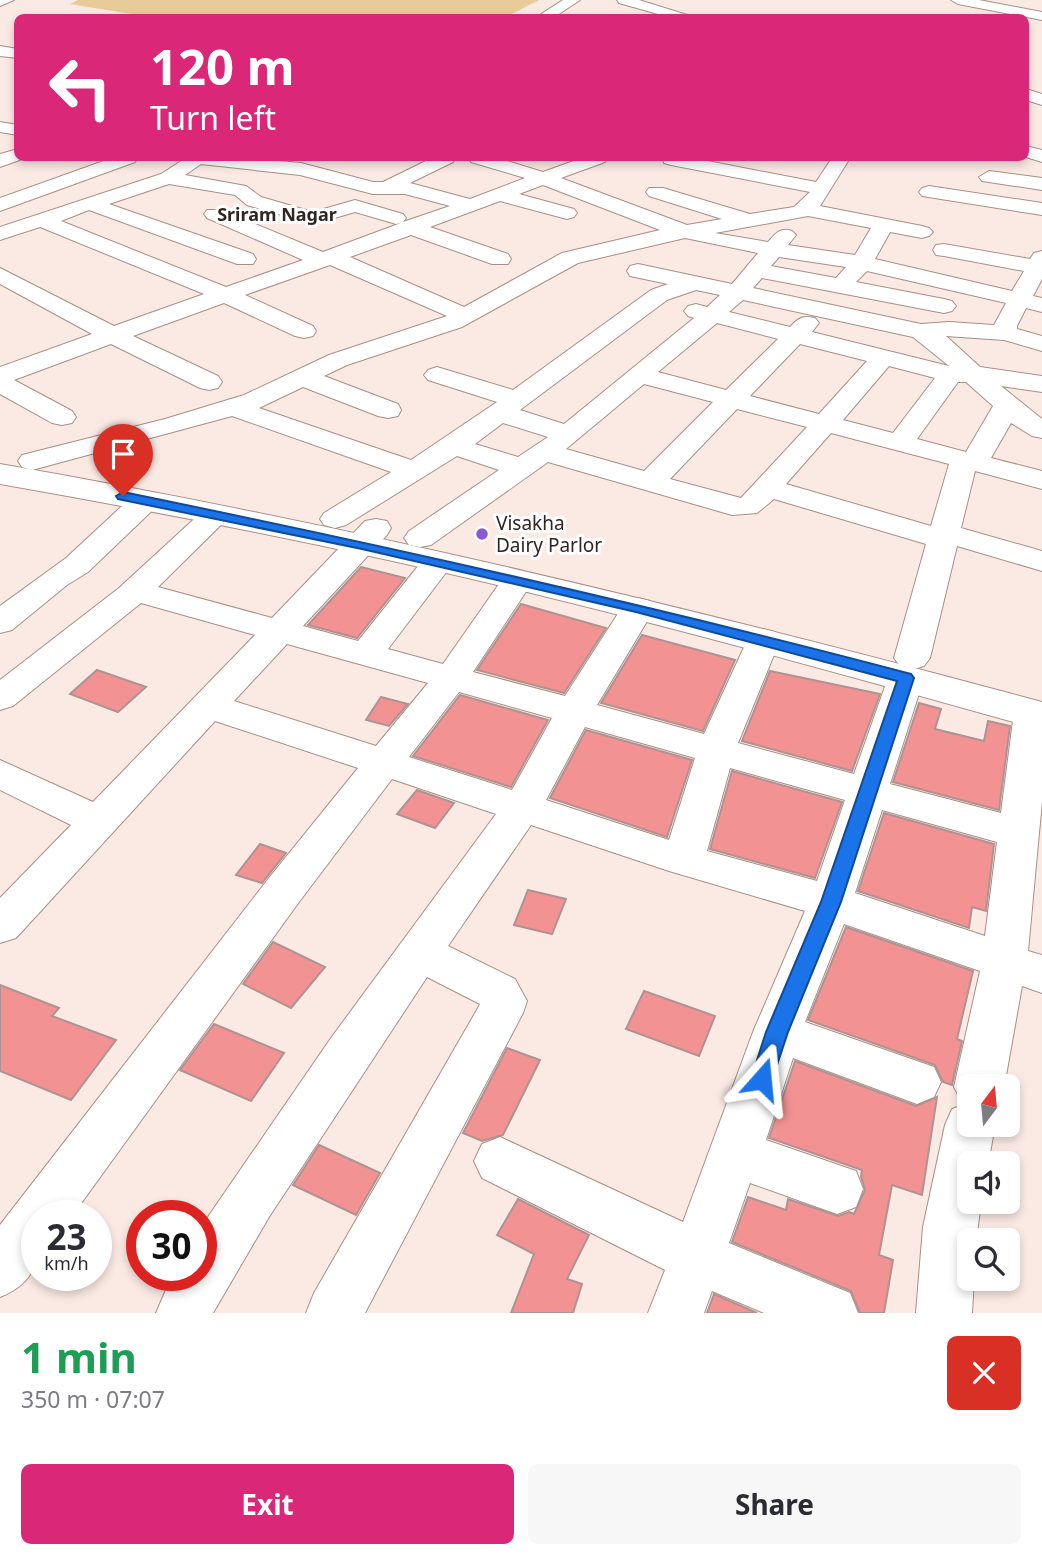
<!DOCTYPE html>
<html lang="en">
<head>
<meta charset="utf-8">
<style>
  body { margin:0; font-family:"Noto Sans",sans-serif; background:#f7f7f7; color:#2b2b33; height:100vh; display:flex; flex-direction:column; font-size:26px; white-space:nowrap }
  * { box-sizing:border-box; margin:0 }
  p { font-size:23px; color:#7c7c81 }
  .icon { flex:none; width:38px; height:38px; fill:none; stroke:currentColor; stroke-width:2; stroke-linecap:round; stroke-linejoin:round }
  .map { position:relative; height:1313px; overflow:hidden }
  .details { display:flex; flex-direction:column; background:#fff; flex:1 }
  .details>* { flex:none }
  .hud { position:absolute; left:14px; top:14px; width:1015px; height:147px; border-radius:10px; box-shadow:0 4px 10px #0003; background:#db2777; color:#fff; overflow:hidden }
  .needle { width:46px; rotate:16deg }
  .fabs { position:absolute; left:957px; top:1074px; display:grid; gap:14px }
  .fabs a { display:grid; place-items:center; width:63px; height:63px; border-radius:10px; background:#fff; box-shadow:0 4px 10px #0003; font-size:35px }
  .speed { position:absolute; left:21px; top:1200px; display:flex; gap:14px; font-size:35px; font-weight:700; text-align:center }
  .speed>* { display:grid; place-content:center; width:91px; height:91px; border-radius:50%; background:#fff; box-shadow:0 4px 10px #0003; line-height:1 }
  .speed small { font-size:18px; font-weight:400 }
  .speed .limit { border:10px solid #d22; background:#fff; color:#111 }
  .pin { position:absolute; display:grid; place-items:center; width:60px; height:60px; color:#fff; margin:-72px -30px; border-radius:50% 50% 50% 0; rotate:-45deg; box-shadow:0 0 7px #0007 }
  .pin .icon { rotate:45deg }
  .me { position:absolute; width:77px; margin:-38px; rotate:18deg; stroke-linejoin:round; filter:drop-shadow(0 0 5px #0008) }
  .turn { display:flex; align-items:center; gap:24px; height:147px; padding:0 21px; font-size:32px }
  .turn .icon { width:91px; height:91px; stroke-width:2.5 }
  .turn b { display:block; font-size:49px; line-height:60px }
  .round { display:grid; place-items:center; flex:none; width:74px; height:74px; border-radius:10px; background:#f7f7f7 }
  .head { display:flex; align-items:center; justify-content:space-between; height:119px; padding:0 21px }
  h1 { font-size:42px; font-weight:700; line-height:52px; color:#1e9e55 }
  .button { display:flex; gap:14px; margin-top:auto; padding:14px 21px }
  .button a { flex:1; height:80px; border-radius:10px; background:#db2777; color:#fff; font-size:28px; font-weight:700; line-height:80px; text-align:center }
  .button a+a { background:#f7f7f7; color:#2b2b33 }
  .map>svg:first-child { display:block }
  .green { fill:#e9cb9a }
  .building { fill:#f29292; stroke:#af9392; stroke-width:2 }
  .lines { fill:none; stroke-linecap:round; stroke-linejoin:round }
  .minor-casing { stroke:#a98f86; stroke-width:2 }
  .major-casing { stroke:#a98f86; stroke-width:2 }
  .minor { fill:#fff; fill-rule:evenodd }
  .major { fill:#fff; fill-rule:evenodd }
  .route { fill:#1a73e8; stroke:#114b97; stroke-width:2 }
  .poi-dot { fill:#8c59d2; stroke:#fff; stroke-width:2.5 }
  .labels { text-anchor:middle; stroke-width:6; stroke-linejoin:round; paint-order:stroke }
  .far-neighbourhood-label { font-size:18px; font-weight:bold; fill:#2f2521; stroke:#fff }
  .poi-label { font-size:19px; fill:#2f2521; stroke:#fff; text-anchor:start }
</style>
</head>
<body>
<div class="map">
<svg width="1042" height="1313" viewBox="0 0 1042 1313">
  <rect width="100%" height="100%" fill="#fbeae4"/>
  <!-- green -->
  <path class="green" d="M78 0H539L504 18H156L70 4Z"/>
  <!-- building -->
  <g class="building">
    <path d="M361 567 405 578 357 638 308 625Z"/>
    <path d="M521 604 606 628 564 693 477 670Z"/>
    <path d="M642 635 735 660 703 731 601 703Z"/>
    <path d="M97 670 146 687 118 712 70 694Z"/>
    <path d="M770 671 880 694 852 771 742 741Z"/>
    <path d="M460 695 548 720 511 787 413 756Z"/>
    <path d="M381 697 408 704 389 726 366 720Z"/>
    <path d="M919 703 941 709 935 729 984 741 988 721 1010 726 999 810 893 782Z"/>
    <path d="M586 730 692 760 667 837 550 798Z"/>
    <path d="M732 771 842 802 815 878 710 849Z"/>
    <path d="M417 790 454 803 435 828 397 814Z"/>
    <path d="M884 813 994 844 986 911 972 907 969 928 858 891Z"/>
    <path d="M260 844 286 853 262 883 236 875Z"/>
    <path d="M528 890 566 899 552 934 514 925Z"/>
    <path d="M846 927 973 971 957 1039 962 1041 952 1085 943 1082 935 1065 808 1020Z"/>
    <path d="M273 942 325 967 291 1008 243 984Z"/>
    <path d="M0 985 59 1008 52 1016 116 1040 71 1100 0 1071Z"/>
    <path d="M644 991 715 1016 699 1056 626 1029Z"/>
    <path d="M214 1024 284 1053 251 1101 180 1070Z"/>
    <path d="M507 1048 540 1060 503 1135 482 1141 463 1133Z"/>
    <path d="M795 1061 916 1106 937 1097 922 1195 892 1185 879 1255 893 1260 884 1313H860L851 1291 732 1242 748 1197 786 1210 788 1199 838 1216 849 1212 854 1214 865 1190 861 1177 862 1170 769 1138Z"/>
    <path d="M319 1145 380 1173 356 1215 293 1185Z"/>
    <path d="M518 1199 589 1235 567 1279 582 1284 573 1313H511L534 1254 497 1235Z"/>
    <path d="M714 1294 757 1313H707Z"/>
  </g>
  <g class="lines">
    <!-- minor casing -->
    <g class="minor-casing">
      <g id="minor">
        <path d="M0 0H14L0 6Z"/>
        <path d="M563 0H580L553 18H535Z"/>
        <path d="M617 0H639L697 18H672L619 3Z"/>
        <path d="M951 0H979L1042 12V20L958 4Z"/>
        <path d="M0 46 18 49V58L0 56Z"/>
        <path d="M1026 89 1042 94V105L1026 100Z"/>
        <path d="M0 122 18 125V135L0 132Z"/>
        <path d="M1026 146 1042 150V162L1026 157Z"/>
        <path d="M18 149V158H25L0 167V154Z"/>
        <path d="M112 158H137L135 162 0 211V198Z"/>
        <path d="M186 158H246L301 163 373 182H383L432 158H455L453 162 410 183 470 199 525 178 471 162 469 158H497L543 172 582 158H607L605 162 561 178 687 225 722 219 649 196 646 192 649 188H663L750 214 794 207 810 192 671 165 664 163 663 158H692L816 182 832 158H850L820 206 922 226 929 228 933 232 929 236 922 238 890 232 875 259 1012 291 1024 271 944 256 936 255 933 250 936 245 944 244 1030 259 1034 253 1042 251V279L1033 296 1042 298V312L1026 308 1017 326V329L1042 336V351L1004 340 946 336 980 367 1042 376V392L1001 386 1042 419V438L1032 436 1011 423 991 458 1042 471V489L975 471 961 528 1042 551V571L957 546 930 658 924 666 914 669 919 670 924 678 890 784 1001 813 1014 713 1019 704 1032 701 1042 704V801L1028 951 1042 955V993L1022 986 1004 1087H970V1125H995L988 1164H970V1202H981L976 1241H970V1279H974L972 1313H916L923 1227 945 1125 952 1109 966 1104 962 1102 954 1087 980 971 844 924 805 1022 934 1067 941 1082 934 1097 917 1104 793 1058 766 1140 856 1171 863 1189 856 1207 837 1214 750 1183 729 1243 850 1293 858 1313H764L712 1291 704 1313H648L665 1270 482 1178 474 1161 482 1144 500 1137 683 1222 753 1032 805 911 669 871 531 825 448 946 515 979 527 1001 523 1013 365 1313H306L314 1293 478 1008 480 1004 427 977 269 1217 213 1313H156L172 1276H201V1227L331 1038 496 814 392 779 299 902 72 1216H37C37 1256 42 1280 0 1297V1225L269 878 358 768 215 721 16 938 0 943V898L71 825 0 790V760L93 802 255 635 141 603 13 706 0 710V680L119 588 205 509 216 506 227 509 231 515 158 587 272 618 365 521 376 519 387 521 391 528 387 535 303 626 358 641 427 555 438 552 449 555 454 562 388 649 443 664 506 574 517 571 528 574 533 581 473 672 565 696 626 601 638 598 650 601 655 608 597 705 704 734 751 632 763 629 775 632 780 640 738 743 854 774 888 678 893 670 904 667 900 666 894 658 926 544 774 499 757 513 732 515 548 462 431 545 420 547 409 545 404 538 409 531 499 470 457 456 346 525 335 528 324 525 320 519 324 513 391 472 232 416 32 470 22 467 18 461 22 455 165 419 244 395 329 355 447 316 330 265 245 295 313 326 316 331 313 336 304 338 295 336 224 303 133 336 218 376 222 382 218 388 209 390 200 388 111 344 14 380 72 411 76 417 72 423 62 425 52 423 0 394V367L92 334 0 284V268L114 326 204 294 40 227 0 240V227L161 174ZM201 164 300 175 373 194H405L450 206 403 222 406 218 403 214 355 200 320 210H306L261 197 246 186 185 175ZM169 184 235 195 247 205 305 222H321L355 212 396 224 401 223 323 252 221 210H207L204 214 207 218 303 260 226 287 61 221 89 210 237 264H253L256 259 253 254 109 204ZM543 185 660 230 562 253 464 307 350 257 411 235 492 264H508L511 259 508 254 430 227 500 201 567 219 574 217 577 213 574 209 519 194ZM808 216 871 228 855 255 788 245 796 235 792 231C780 227 776 233 768 242L715 233ZM685 238 758 253 732 284 638 264 630 266 627 271 630 276 668 284 651 290 513 390 437 367 428 370 424 375 428 380 497 402 411 460 259 408 303 387 378 416 388 418 398 416 401 410 398 404 324 376 347 365 462 327 578 263ZM779 257 846 267 836 278 771 266ZM867 271 1006 303 994 325 949 322 921 324 753 288 762 278 944 313 952 311 956 306 952 301 944 299 856 282ZM696 290 720 295 707 307 696 304 688 306 684 311 688 316 694 318 564 424 520 410 667 300ZM743 300 913 337 949 366 812 332 819 323 815 318C803 315 798 318 790 327L729 312ZM717 323 778 339 726 390 658 372ZM800 344 867 361 819 414 750 396ZM889 366 935 378 893 433 843 420ZM958 382H966L993 406 966 452 917 439ZM644 384 713 402 644 471 566 449ZM737 409 807 427 741 498 670 479ZM503 423 548 437 518 457 475 444ZM831 433 949 464 931 526 786 484ZM287 644 428 683 376 746 234 701ZM459 692 552 718 512 790 409 757ZM585 727 695 758 669 840 546 800ZM730 768 845 800 817 881 707 851ZM882 810 997 842 985 936 855 893Z"/>
        <path d="M989 171 1042 178V190L982 181 979 177Z"/>
        <path d="M929 186 1042 203V215L922 196 919 192 922 188Z"/>
        <path d="M146 491 157 494 161 500 157 506 88 572 67 585 12 630 0 633V606L66 558 135 494Z"/>
      </g>
    </g>
    <!-- major casing -->
    <g class="major-casing">
      <path id="major" d="M0 464C352 525 697 609 1042 702V730C871 682 700 634 527 592 353 550 177 515 0 484Z"/>
    </g>
    <!-- minor -->
    <use href="#minor" class="minor"/>
    <!-- major -->
    <use href="#major" class="major"/>
  </g>
  <!-- route -->
  <path class="route" d="M123 492C387 546 650 605 911 674L914 678 841 902 788 1032 770 1086 762 1089 754 1086 751 1079 766 1032 821 902 897 681 636 612 362 549 118 499 116 496Z"/>
  <!-- markers -->
  <circle class="poi-dot" cx="482" cy="534" r="7"/>
  <g class="labels">
    <!-- far-neighbourhood labels -->
    <g class="far-neighbourhood-label">
      <text x="277" y="221">Sriram Nagar</text>
    </g>
    <!-- poi labels -->
    <g class="poi-label">
      <text x="496" y="530">Visakha<tspan x="496" dy="22">Dairy Parlor</tspan></text>
    </g>
  </g>
</svg>
<div class="fabs">
<a><svg class="needle" viewBox="-14 -14 28 28"><path d="M0-13l5 13h-10z" fill="#e53935"/><path d="M0 13l5-13h-10z" fill="#7c7c81"/></svg></a>
<a><svg class="icon" aria-label="sound" viewBox="0 0 24 24"><path d="M4 9h4l5-4v14l-5-4H4zM17 9q2 3 0 6"/></svg></a>
<a><svg class="icon" aria-label="search" viewBox="0 0 24 24"><circle cx="10" cy="10" r="6"/><path d="M15 15l6 6"/></svg></a>
</div>
<div class="speed"><div>23<small>km/h</small></div><div class="limit">30</div></div>
<div class="pin" style="left:123px;top:496px;background:#d93025"><svg class="icon" aria-label="arrive" viewBox="0 0 24 24"><path d="M6 21V4h12l-3 4 3 4H6"/></svg></div>
<svg class="me" style="left:762px;top:1079px" viewBox="-20 -20 40 40"><path d="M0-17L14 15 0 8-14 15z" fill="#1a73e8" stroke="#fff" stroke-width="4"/></svg>
<div class="hud">
<div class="turn"><svg class="icon" aria-label="left" viewBox="0 0 24 24"><path d="M17 20v-9H6M10 6l-5 5 5 5"/></svg><div><b>120 m</b>Turn left</div></div>
</div>
</div>
<section class="details">
<div class="head"><div><h1>1 min</h1><p>350 m · 07:07</p></div><a class="round" style="background:#d93025;color:#fff"><svg class="icon" aria-label="close" viewBox="0 0 24 24"><path d="M6 6l12 12M18 6L6 18"/></svg></a></div>
<div class="button"><a>Exit</a><a>Share</a></div>
</section>
</body>
</html>
